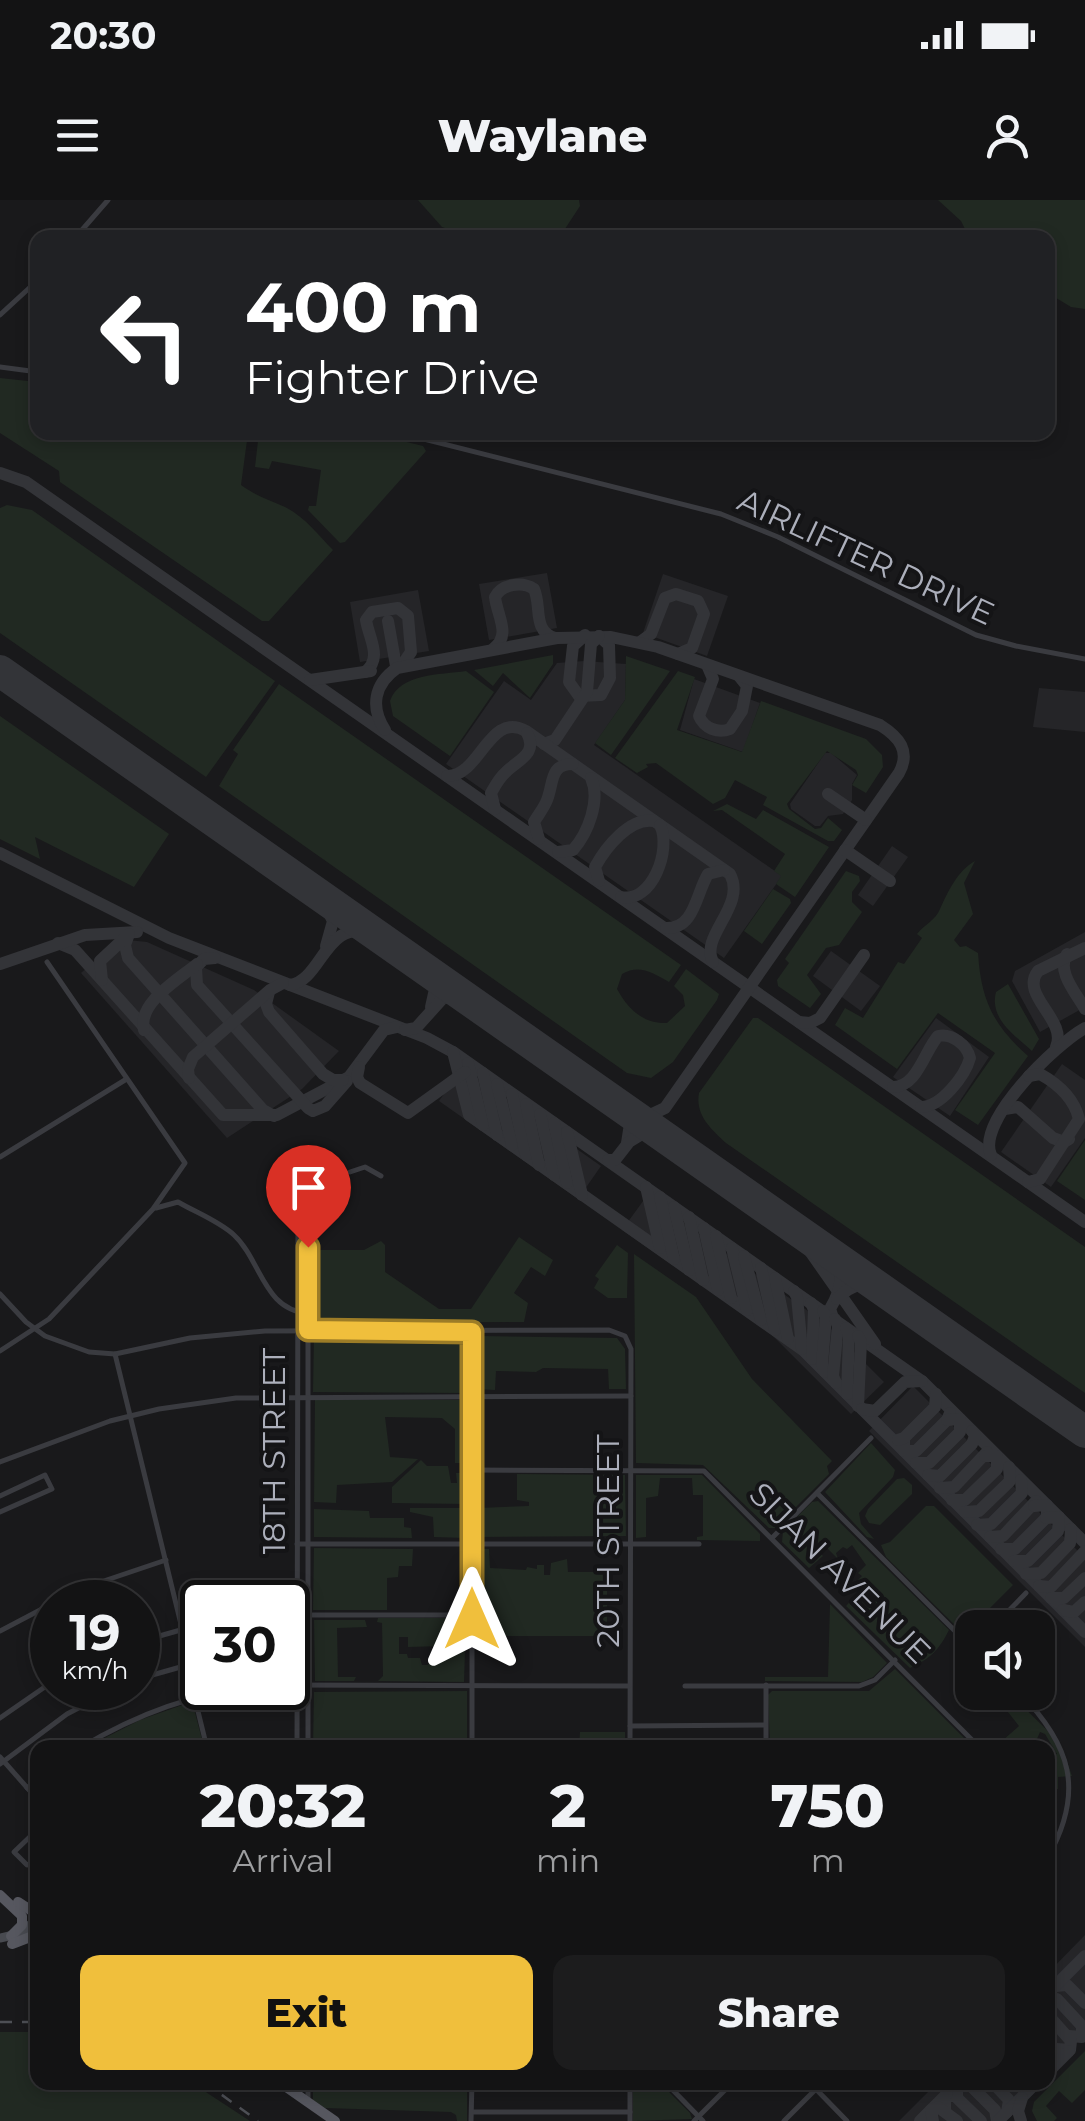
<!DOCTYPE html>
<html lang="en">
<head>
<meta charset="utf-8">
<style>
  body { margin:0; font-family:Montserrat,sans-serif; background:#1c1c1d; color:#f1f3f6; height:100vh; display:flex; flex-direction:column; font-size:38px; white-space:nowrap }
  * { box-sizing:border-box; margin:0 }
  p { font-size:32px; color:#9d9ea0 }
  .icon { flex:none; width:55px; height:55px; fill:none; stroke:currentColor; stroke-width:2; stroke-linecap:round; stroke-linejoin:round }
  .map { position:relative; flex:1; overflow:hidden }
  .side { position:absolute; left:30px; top:1540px; width:1025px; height:350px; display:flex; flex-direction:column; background:#131314; border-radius:20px; box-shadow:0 5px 15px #0003,0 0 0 2px #323234 }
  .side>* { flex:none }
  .hud { position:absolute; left:30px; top:30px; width:1025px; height:210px; border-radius:20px; box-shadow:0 5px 15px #0003,0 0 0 2px #323234; background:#202124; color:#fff; overflow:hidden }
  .buttons { position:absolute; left:955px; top:1410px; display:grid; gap:20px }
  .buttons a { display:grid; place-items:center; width:100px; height:100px; border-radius:20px; background:#131314; box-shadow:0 5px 15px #0003,0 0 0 2px #323234; font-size:50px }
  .speed { position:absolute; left:30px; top:1380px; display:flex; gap:20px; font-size:50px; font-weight:700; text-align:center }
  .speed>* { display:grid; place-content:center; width:130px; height:130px; border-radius:50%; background:#131314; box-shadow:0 5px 15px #0003,0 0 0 2px #323234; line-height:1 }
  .speed small { font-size:25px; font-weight:400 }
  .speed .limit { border:5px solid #111; border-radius:15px; background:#fff; color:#111 }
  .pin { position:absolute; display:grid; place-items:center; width:85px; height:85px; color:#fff; margin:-102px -42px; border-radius:50% 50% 50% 0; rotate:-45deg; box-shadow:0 0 10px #0007 }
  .pin .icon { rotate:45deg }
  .me { position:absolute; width:110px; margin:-55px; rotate:0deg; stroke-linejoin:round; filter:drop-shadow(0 0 8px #0008) }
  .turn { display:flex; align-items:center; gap:35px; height:210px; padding:0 50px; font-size:45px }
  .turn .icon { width:130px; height:130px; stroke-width:2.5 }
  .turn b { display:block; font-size:70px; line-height:85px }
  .eta { display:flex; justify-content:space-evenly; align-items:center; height:170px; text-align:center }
  .eta b { font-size:60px; font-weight:800; line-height:70px }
  .action { display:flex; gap:20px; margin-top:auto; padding:20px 50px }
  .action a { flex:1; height:115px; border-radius:20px; background:#f0bf3c; color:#111; font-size:40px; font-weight:800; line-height:115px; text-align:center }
  .action a+a { background:#1c1c1d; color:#f1f3f6 }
  .status { display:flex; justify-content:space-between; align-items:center; height:70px; padding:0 50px; background:#131314; direction:ltr }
  .status svg { height:28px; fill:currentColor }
  header { display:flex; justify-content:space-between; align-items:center; height:130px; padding:0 50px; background:#131314; font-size:45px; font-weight:800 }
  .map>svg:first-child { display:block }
  .built { fill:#252528 }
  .green { fill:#212922; fill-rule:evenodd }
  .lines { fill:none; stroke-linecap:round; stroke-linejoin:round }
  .taxiway { stroke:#333438; stroke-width:12 }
  .runway { stroke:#333438; stroke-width:32 }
  .street { stroke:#3a3b40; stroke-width:5 }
  .secondary { stroke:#484a50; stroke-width:9 }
  .primary { stroke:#56575f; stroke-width:10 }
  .rail { stroke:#4d4f55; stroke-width:2.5; stroke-dasharray:12 10; stroke-linecap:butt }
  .route-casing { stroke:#9c7c27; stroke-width:25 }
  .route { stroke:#f0bf3c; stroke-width:18 }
  .labels { text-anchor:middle; stroke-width:8; stroke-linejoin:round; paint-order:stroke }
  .street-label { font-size:32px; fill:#acafbb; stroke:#141416 }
</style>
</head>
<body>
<div class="status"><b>20:30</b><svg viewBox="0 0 49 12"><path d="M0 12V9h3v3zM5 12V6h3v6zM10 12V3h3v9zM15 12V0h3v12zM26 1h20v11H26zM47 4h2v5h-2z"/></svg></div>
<header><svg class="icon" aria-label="menu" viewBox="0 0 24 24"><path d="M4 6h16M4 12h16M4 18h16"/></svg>Waylane<svg class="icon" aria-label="person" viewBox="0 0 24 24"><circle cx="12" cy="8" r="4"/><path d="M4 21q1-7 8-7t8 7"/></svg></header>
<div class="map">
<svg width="1085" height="1921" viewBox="0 0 1085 1921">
  <rect width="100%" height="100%" fill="#19191b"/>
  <!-- built -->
  <g class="built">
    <path d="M547 373 557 428 489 440 479 384Z"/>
    <path d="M663 374 728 396 707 456 643 433Z"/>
    <path d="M418 390 429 451 360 462 350 402Z"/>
    <path d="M584 461 626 464 625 500 594 545 782 676 724 758 446 564 504 481 531 500 557 463Z"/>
    <path d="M694 479 760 503 743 552 680 530Z"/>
    <path d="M1039 488 1085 492V532L1033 527Z"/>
    <path d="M825 553H831L857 575 852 584V600L843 614 828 616 820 626H815L791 609 790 604Z"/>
    <path d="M892 646 908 657 873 706 858 695Z"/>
    <path d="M1085 732V807L1040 832 1012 781 1015 771Z"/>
    <path d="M119 739 147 742 254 790 339 851 302 889 227 938 81 773Z"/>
    <path d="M831 751 880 786 861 811 813 776Z"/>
    <path d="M936 818 989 857 950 916 893 877Z"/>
    <path d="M1062 864 1085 880V938L1051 987 1001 952Z"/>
    <path d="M462 868 601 966 578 999 439 901Z"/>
    <path d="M646 997 825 1123 884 1182 851 1214 769 1132 622 1030Z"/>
    <path d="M913 1186 1085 1358V1447L869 1231Z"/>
    <path d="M1085 1735V1829L1048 1867V1773Z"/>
    <path d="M937 1883V1882L1032 1883 993 1921H899Z"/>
  </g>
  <!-- green -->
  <g class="green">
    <path d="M418 0H579L580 6 561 35 468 36 442 27Z"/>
    <path d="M938 0H1085V109L1071 107 1048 93V38L969 37 961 21Z"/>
    <path d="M0 178 37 182 38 232 248 233 241 285C256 296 269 300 285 307 304 316 319 336 333 350L269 421H262L60 282 59 271 0 233Z"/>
    <path d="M259 232 370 233 423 246 426 251 345 342 340 343 308 310 309 306H316L321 270 272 261 269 269 255 267Z"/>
    <path d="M7 305 32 310 275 481 206 577 0 433V308Z"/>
    <path d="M553 455V464L530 498 503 473 493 486 474 470Z"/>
    <path d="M626 456 670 471 611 555 595 543 625 500Z"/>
    <path d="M466 471 494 492 450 556 393 516 390 501C400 473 440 475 466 471Z"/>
    <path d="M678 471 695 477 677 530 742 552 761 501 866 539 882 555 883 567 866 593 852 585 858 575 856 570 827 551 787 604 789 609 815 629 821 628 828 618 842 630 834 641H828L763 605 767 597 735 580 725 598 713 604 656 563 646 564 648 567 637 573 615 558Z"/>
    <path d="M279 484 681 765 669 782C652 773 640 764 622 774L617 789C628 809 643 824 667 823L685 806 683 795 674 786 686 769 719 794 717 800 673 862 651 878 627 873 219 586 238 554 233 550Z"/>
    <path d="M0 516 169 634 134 687 35 637 40 659 0 639Z"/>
    <path d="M727 604 756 619 763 610 829 647 795 697 776 684 781 676 774 671 785 654 722 610 713 611Z"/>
    <path d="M975 661 964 683 973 714 954 740 960 747 966 746 978 753C981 800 993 825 1028 856L978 925 955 910 995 853 938 813 897 869 835 825 845 808 863 818 898 762 904 764 922 738 917 734C924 725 936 720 940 709 948 692 957 671 975 661Z"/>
    <path d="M846 671 859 676 860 681 852 692V702L862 712 839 745 826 748 807 775 821 794 810 808 778 786 777 780 789 763 785 759Z"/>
    <path d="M773 689 790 699 791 703 762 744 744 731Z"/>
    <path d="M1008 784 1039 839 1032 851C1014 835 989 818 996 792Z"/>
    <path d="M753 818H758L1085 1047V1193L726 943C711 929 695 915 699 893Z"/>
    <path d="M1085 940V1000L1057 981Z"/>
    <path d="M519 1037 553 1060 545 1076 531 1067 514 1093 528 1103 524 1122 314 1123V1054L320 1050H364L381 1041 385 1045V1072L439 1109H471Z"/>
    <path d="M617 1045 628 1053 627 1098H608L594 1088 599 1079 595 1076Z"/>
    <path d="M634 1054 696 1097 752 1179 832 1261 827 1266 829 1274 775 1328H769L703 1265 636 1263Z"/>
    <path d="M314 1136 467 1137V1190L463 1193 313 1192Z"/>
    <path d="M480 1136 617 1138 625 1149 626 1189H609L608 1169 543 1168 536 1172 496 1171 495 1190 478 1189Z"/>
    <path d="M315 1200H466V1263H455V1229L442 1218 385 1217 390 1257 418 1259 392 1282 337 1285 336 1303 314 1302Z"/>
    <path d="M871 1243 895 1270 893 1277 859 1313 861 1324 874 1339 867 1337 825 1292Z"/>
    <path d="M421 1260 427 1266H448L451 1283H457L456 1273H466V1304L392 1303V1287Z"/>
    <path d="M517 1274 625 1275 626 1336 478 1337V1308L529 1306V1302L517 1300Z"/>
    <path d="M636 1275H702L760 1334V1341L697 1340V1337L703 1336V1295H693L692 1278H660L658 1296 646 1298V1337L636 1338Z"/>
    <path d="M904 1278 912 1285V1294L880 1325 869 1323 865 1316 868 1309 897 1279Z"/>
    <path d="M818 1301 949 1430C939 1450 930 1459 910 1468L846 1406 864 1387 858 1380 862 1376 858 1373 866 1365 852 1345 847 1349 843 1347 836 1353 838 1359 820 1341 814 1347 823 1356 809 1368 782 1342 783 1331 812 1302Z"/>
    <path d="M926 1306H934L1013 1385 980 1418 978 1427 972 1428V1437L965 1435 886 1357 881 1345 890 1342Z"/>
    <path d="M410 1308H465V1338L434 1337 433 1317 410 1312Z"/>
    <path d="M314 1309 369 1311 370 1318H404V1327L411 1328 412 1338 314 1337Z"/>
    <path d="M314 1348 413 1349 412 1366H399L398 1377 387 1378V1410H313Z"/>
    <path d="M478 1349H489L490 1368 526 1370 527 1367 537 1369V1365H544V1375H550L551 1363 567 1359 568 1372H607V1436H478Z"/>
    <path d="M830 1404 887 1463 873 1477 862 1482 765 1481V1477H828Z"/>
    <path d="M378 1418H466L464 1482 378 1481 383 1476 382 1423 377 1422ZM399 1437H408V1447L443 1446 444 1458H432L428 1465H422L420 1458H408L407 1454H399Z"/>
    <path d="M314 1420H365L367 1427 337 1428 338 1477H356L354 1481H315Z"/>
    <path d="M895 1469 973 1547H770L768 1495 772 1491H869Z"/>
    <path d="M467 1491V1547H313L314 1492Z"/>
    <path d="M993 1493H1009L1053 1536 1063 1550 1072 1576 1058 1577V1589H1048V1557L1057 1554 1045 1534 1040 1532 1037 1539 1039 1542 1035 1545 1042 1547H995L1019 1526Z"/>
    <path d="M188 1503 193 1505 204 1547H87L140 1520Z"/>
    <path d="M580 1532H625V1547H579Z"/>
    <path d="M0 1832H37L38 1882 192 1883 250 1921H0Z"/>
    <path d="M1085 1851V1890L1072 1903 1059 1891 1046 1906 1057 1918 1054 1921H1037L1032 1911 1034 1902Z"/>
    <path d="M313 1883H467V1921H457L456 1915 451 1912 325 1908 313 1900Z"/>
    <path d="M633 1883H660L690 1913 692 1919 633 1921Z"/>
  </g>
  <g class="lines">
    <!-- taxiway -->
    <g class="taxiway">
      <path d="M0 273 26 282 1085 1022"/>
      <path d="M388 421 396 466"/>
      <path d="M585 435 573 446 569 482 579 496 601 495 610 478 609 445 599 436"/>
      <path d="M640 442 651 434 665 398 676 394 698 401 704 414 692 448 678 454"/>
      <path d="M493 449C512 435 497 416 495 397 502 384 522 381 534 389 542 406 532 431 555 438"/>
      <path d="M707 465 713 479 699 516C704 528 718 534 730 529L742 511 747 486 739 476"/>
      <path d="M365 472C383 458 369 439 366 420L372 412 398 408 408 416 411 452 402 465"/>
      <path d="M310 480 371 471"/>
      <path d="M385 530C370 507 374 484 397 468L557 438 611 437 658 447 880 525C899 537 911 551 899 573L665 908 648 916 629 912"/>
      <path d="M544 544 555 540 587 492 591 444 599 436"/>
      <path d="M447 576C480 577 489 510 526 531L730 674C747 706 699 736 713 762"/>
      <path d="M828 594 866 620"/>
      <path d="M495 609 491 593C495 586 499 578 506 572 519 559 538 554 527 533"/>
      <path d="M539 639 534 622C538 615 544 608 547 600 554 583 549 564 573 564"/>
      <path d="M845 650 890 681"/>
      <path d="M558 652 573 650C588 633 601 600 591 578"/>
      <path d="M0 653 169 738 427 838 453 852 923 1182 1085 1343"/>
      <path d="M599 681 595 667C606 647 630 617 654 621"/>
      <path d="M320 696 333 721 326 746"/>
      <path d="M621 697C652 704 672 649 660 625"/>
      <path d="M666 728C695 729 696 693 708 674L724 670"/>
      <path d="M129 734 125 745 128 758 263 910 274 916"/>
      <path d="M58 743 75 750 223 915H277L349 877 384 830 397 827"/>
      <path d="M1067 754C1056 771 1076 793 1085 809"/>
      <path d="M215 758 204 759 196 767 197 785 308 908 313 911 325 906 347 881"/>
      <path d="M0 764 85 735 137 732"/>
      <path d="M422 767 435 789 431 807"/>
      <path d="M102 780 100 761 129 734"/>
      <path d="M290 785C323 780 325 716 374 734"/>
      <path d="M269 792 266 804 269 812 323 874 333 880H343"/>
      <path d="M799 822 810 823 820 818 864 755"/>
      <path d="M144 830C137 803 179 779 197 764"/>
      <path d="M405 830 416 828 443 798 465 797"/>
      <path d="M1056 847C1068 820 1019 795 1038 771L1085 748"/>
      <path d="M453 852 469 915 803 1150 1085 1432"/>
      <path d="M468 863 483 925"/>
      <path d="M359 867 357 877 360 883 408 913 465 872"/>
      <path d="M483 873 497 935"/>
      <path d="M189 878 188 869 193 857 270 790 283 783"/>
      <path d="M497 884 512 945"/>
      <path d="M893 887C917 887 924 852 938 836 952 833 967 845 970 858 965 876 941 907 921 907"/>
      <path d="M512 894 526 955"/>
      <path d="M526 904 539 965"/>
      <path d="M617 904 630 924 627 943"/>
      <path d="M1005 909 1018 907 1053 938 1064 942 1069 939"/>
      <path d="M540 914 554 975"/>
      <path d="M554 923 567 983"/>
      <path d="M567 932 582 995"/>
      <path d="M991 955C976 921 1056 844 1085 828"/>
      <path d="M608 960H615L629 942 642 934 670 941"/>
      <path d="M1028 982 1040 979 1079 919C1074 898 1058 884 1040 874L1029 876"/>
      <path d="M646 987 660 1048"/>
      <path d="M660 997 674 1059"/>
      <path d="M674 1007 689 1070"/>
      <path d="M689 1017 703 1080"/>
      <path d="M793 1027 875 1144"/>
      <path d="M704 1028 718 1090"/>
      <path d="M716 1036 731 1098"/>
      <path d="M732 1048 747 1110"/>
      <path d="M826 1050C846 1071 843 1087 830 1109L833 1118"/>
      <path d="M744 1056 761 1120"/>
      <path d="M761 1068 775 1130"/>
      <path d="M775 1078 788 1139"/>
      <path d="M794 1091 797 1097 802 1149"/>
      <path d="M837 1099C854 1082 865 1081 886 1092"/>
      <path d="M811 1103 814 1110 812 1159"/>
      <path d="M823 1111 826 1116 822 1164 825 1172"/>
      <path d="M835 1119 838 1126 833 1176 836 1183"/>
      <path d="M846 1128 849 1135 847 1194"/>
      <path d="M858 1136 861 1142 858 1206"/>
      <path d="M862 1209 875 1211 905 1182 922 1181"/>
      <path d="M904 1238V1251H916L947 1220 950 1213"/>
      <path d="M898 1240 904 1238 935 1207 936 1194"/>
      <path d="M916 1263H929L960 1232V1219L947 1220"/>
      <path d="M928 1275 940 1276 972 1244 975 1236 972 1231"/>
      <path d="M940 1288 954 1287 987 1252"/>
      <path d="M952 1300H965L997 1269V1256H985"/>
      <path d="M965 1312 979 1311 1010 1281 1009 1267"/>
      <path d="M977 1325 991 1324 1022 1293 1021 1280"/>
      <path d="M990 1337 1003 1336 1036 1301"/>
      <path d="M1001 1349H1015L1047 1317V1305L1034 1306"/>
      <path d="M1014 1361H1028L1058 1331 1059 1317 1046 1318"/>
      <path d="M1026 1374 1041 1373 1070 1343 1071 1329"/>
      <path d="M1039 1386 1051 1387 1085 1351"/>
      <path d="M1051 1398H1064L1085 1378"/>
      <path d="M1063 1410 1074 1412 1085 1402"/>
      <path d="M1055 1786 1067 1785 1085 1803"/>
      <path d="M1048 1793 1085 1756"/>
      <path d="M1048 1797 1057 1799 1082 1826V1837L1069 1836"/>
      <path d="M1048 1815 1071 1841 1070 1850 1057 1849"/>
      <path d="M1048 1872 1069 1851"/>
      <path d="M992 1882 1009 1900 1007 1912"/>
      <path d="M957 1897V1884H969L995 1910 997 1921"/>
      <path d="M945 1909V1896H955L981 1921"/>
      <path d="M920 1921 947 1894"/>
      <path d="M933 1921 931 1910 938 1907 957 1921"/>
      <path d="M998 1921 1037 1882"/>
      <path d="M1021 1921 1018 1911 1022 1898"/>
    </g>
    <!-- runway -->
    <path class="runway" d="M0 471 1085 1232"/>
    <!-- street -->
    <g class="street">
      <path d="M75 38 108 0"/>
      <path d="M0 115 38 80"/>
      <path d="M0 167 38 172"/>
      <path d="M396 232 721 314 778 337 976 435 1016 446 1085 459"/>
      <path d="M0 957 125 880"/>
      <path d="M350 972 365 967 381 976"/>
      <path d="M156 1008 178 1002C195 1012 219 1021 234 1035 261 1060 264 1111 308 1113"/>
      <path d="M308 1047V1548"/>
      <path d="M0 1094 26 1122 45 1136 89 1152 115 1154 190 1138 265 1131 609 1130 625 1136 631 1149 630 1548"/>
      <path d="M472 1132V1548"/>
      <path d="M0 1151 49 1119 153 1009 185 963 47 762"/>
      <path d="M115 1154 199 1498"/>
      <path d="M0 1262 110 1221 159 1209 236 1198 631 1196"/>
      <path d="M472 1270 704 1271 980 1548"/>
      <path d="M817 1293 972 1448"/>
      <path d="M0 1296 45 1275 52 1289 0 1312"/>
      <path d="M772 1338 871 1238"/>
      <path d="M297 1344H699"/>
      <path d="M288 1415H472"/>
      <path d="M992 1428 1026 1393"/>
      <path d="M0 1431 80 1389 166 1360"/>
      <path d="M138 1442 202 1424"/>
      <path d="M138 1479 202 1461"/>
      <path d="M288 1485 629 1486"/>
      <path d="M766 1485V1548"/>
      <path d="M685 1486H859L875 1480 895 1460"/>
      <path d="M1019 1492C1071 1545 1085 1591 1048 1657"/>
      <path d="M195 1499 207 1548"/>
      <path d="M0 1518 52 1482"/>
      <path d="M630 1526 765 1525"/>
      <path d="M80 1548C132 1517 192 1493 252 1488"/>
      <path d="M297 1548 298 1019 305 999 342 978"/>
      <path d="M0 1557 38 1600"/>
      <path d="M0 1564 67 1514 117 1488"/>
      <path d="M27 1588 38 1579"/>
      <path d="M38 1629 14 1652 27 1665 38 1660"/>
      <path d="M308 1882V1900"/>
      <path d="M665 1882 703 1921"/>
      <path d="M809 1882 847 1921"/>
      <path d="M472 1912H630"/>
      <path d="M471 1921 472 1882"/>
      <path d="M630 1921V1882"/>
      <path d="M694 1921 733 1882"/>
      <path d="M784 1921 823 1882"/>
    </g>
    <!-- secondary -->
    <path class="secondary" d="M0 1738 22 1733 38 1717"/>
    <!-- primary -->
    <g class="primary">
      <path d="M0 1695 22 1716V1725L11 1736"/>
      <path d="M18 1702 38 1715"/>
      <path d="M12 1744 38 1734"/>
      <path d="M279 1882 335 1921"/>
    </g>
    <!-- rail -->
    <g class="rail">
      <path d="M0 1822H38"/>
      <path d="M204 1882 258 1921"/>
    </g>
  </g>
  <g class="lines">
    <!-- route casing -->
    <g class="route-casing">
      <path id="route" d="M308 1047V1130L472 1132V1419"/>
    </g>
    <!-- route -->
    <use href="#route" class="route"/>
  </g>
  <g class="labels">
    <!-- street labels -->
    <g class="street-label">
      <text transform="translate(866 357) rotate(25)" y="11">AIRLIFTER DRIVE</text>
      <text transform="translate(274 1251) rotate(-90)" y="11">18TH STREET</text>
      <text transform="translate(608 1341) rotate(-90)" y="11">20TH STREET</text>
      <text transform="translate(840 1373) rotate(45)" y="11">SIJAN AVENUE</text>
    </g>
  </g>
</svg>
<div class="buttons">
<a><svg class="icon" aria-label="sound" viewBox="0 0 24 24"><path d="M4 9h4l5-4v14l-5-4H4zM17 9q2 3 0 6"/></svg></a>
</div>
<div class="speed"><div>19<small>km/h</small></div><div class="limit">30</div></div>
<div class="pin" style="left:308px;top:1047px;background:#d93025"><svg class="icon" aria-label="arrive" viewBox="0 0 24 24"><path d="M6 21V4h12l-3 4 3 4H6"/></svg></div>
<svg class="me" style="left:472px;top:1419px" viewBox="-20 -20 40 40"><path d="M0-17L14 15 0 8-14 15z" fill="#f0bf3c" stroke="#fff" stroke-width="4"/></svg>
<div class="hud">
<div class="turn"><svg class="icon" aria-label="left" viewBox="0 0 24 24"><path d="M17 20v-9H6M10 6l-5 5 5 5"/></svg><div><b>400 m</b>Fighter Drive</div></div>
</div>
<section class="side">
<div class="eta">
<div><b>20:32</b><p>Arrival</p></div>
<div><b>2</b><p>min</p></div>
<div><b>750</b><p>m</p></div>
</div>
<div class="action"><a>Exit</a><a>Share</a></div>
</section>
</div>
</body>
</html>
